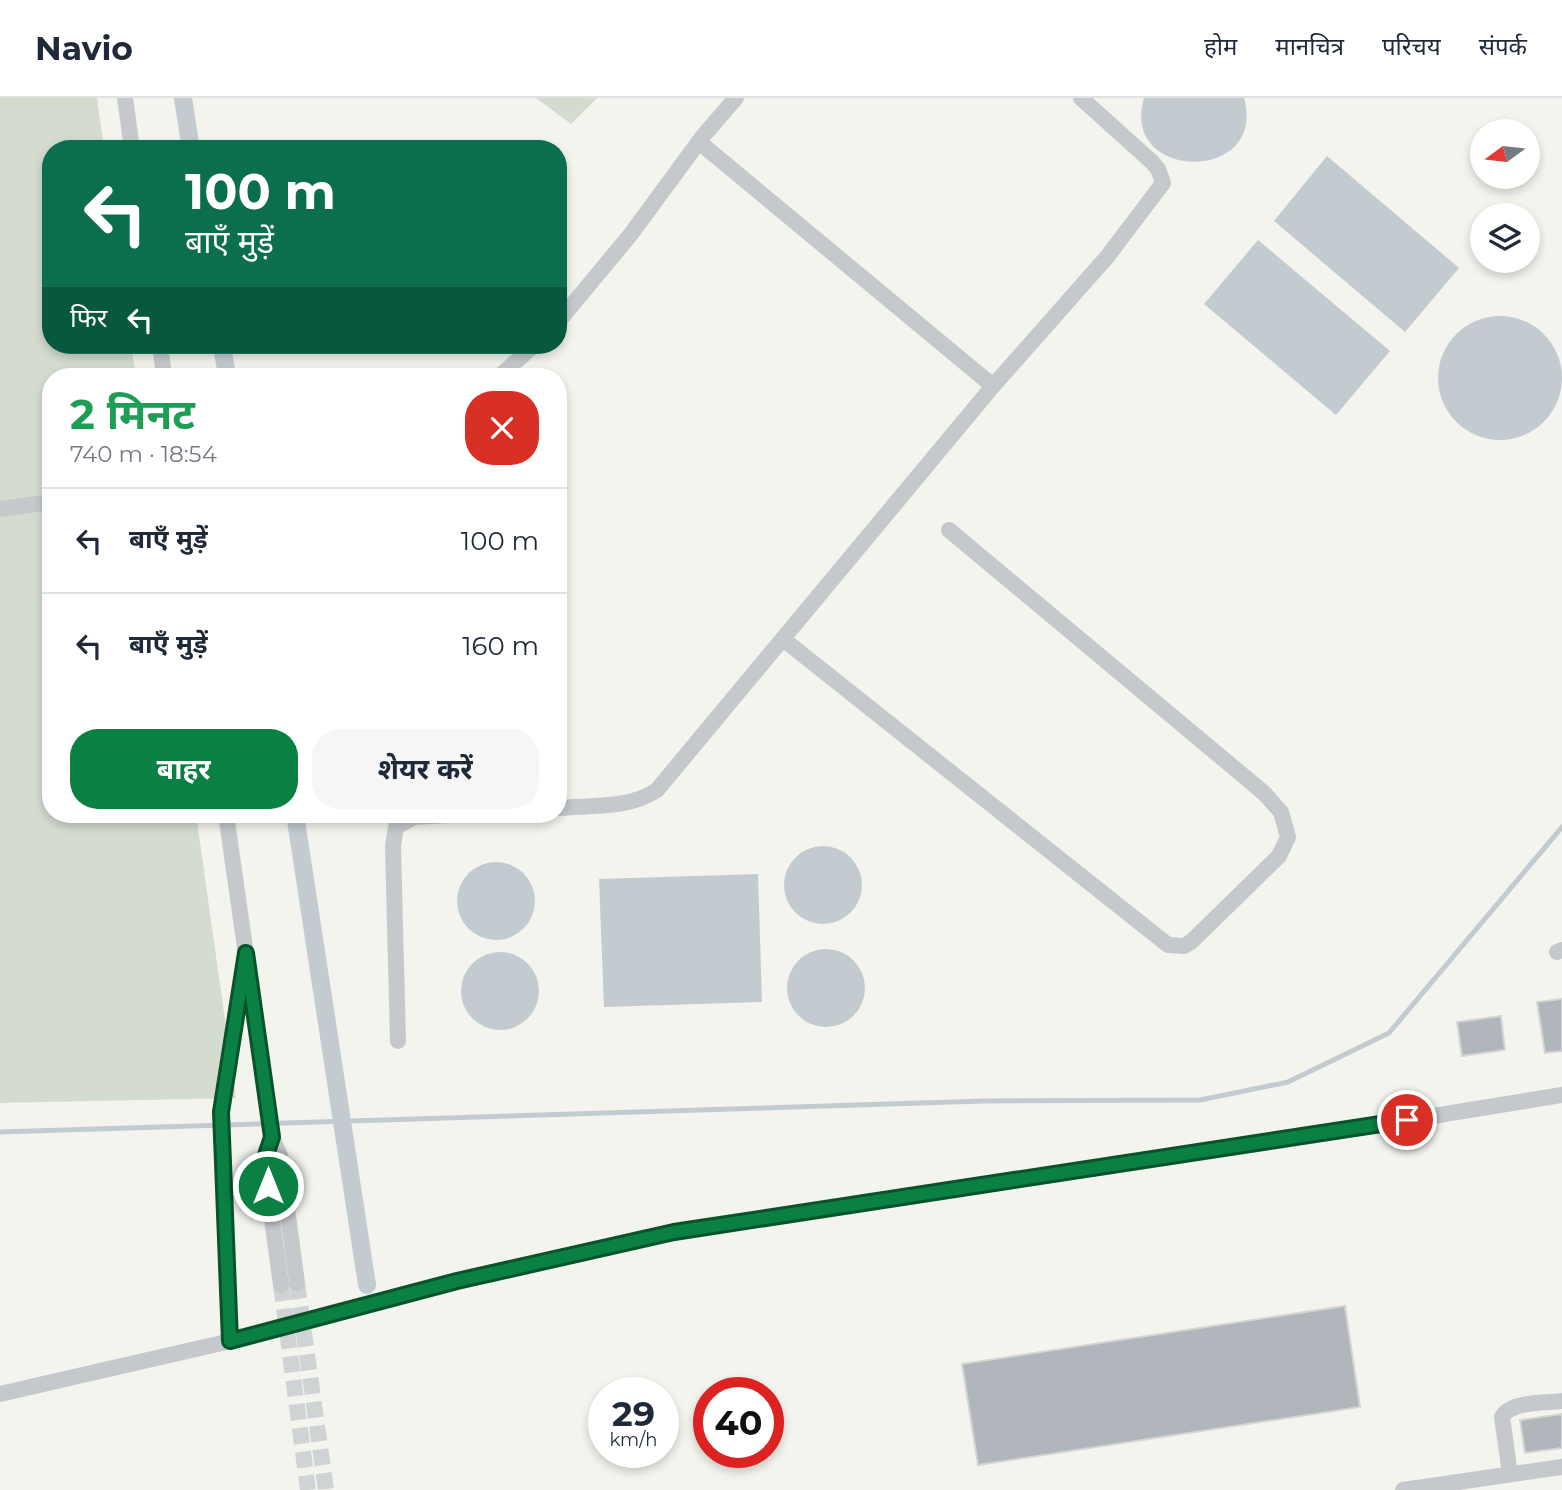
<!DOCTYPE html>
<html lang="hi">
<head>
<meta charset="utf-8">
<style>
  body { margin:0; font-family:Montserrat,"Noto Sans Devanagari",sans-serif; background:#f6f6f7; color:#1f2937; height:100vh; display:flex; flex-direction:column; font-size:26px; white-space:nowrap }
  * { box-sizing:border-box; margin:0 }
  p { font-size:23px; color:#747a83 }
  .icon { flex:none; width:38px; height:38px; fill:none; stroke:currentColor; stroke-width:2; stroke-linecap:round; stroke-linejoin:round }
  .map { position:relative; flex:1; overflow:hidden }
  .side { position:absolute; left:42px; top:270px; width:525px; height:455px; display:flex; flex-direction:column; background:#fff; border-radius:28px; box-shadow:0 4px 10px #0003 }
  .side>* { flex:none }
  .guide { position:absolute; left:42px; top:42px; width:525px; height:214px; border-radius:28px; box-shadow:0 4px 10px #0003; background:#0b6e4f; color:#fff; overflow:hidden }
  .needle { width:46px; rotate:255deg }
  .controls { position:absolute; left:1470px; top:21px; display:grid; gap:14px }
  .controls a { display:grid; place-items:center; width:70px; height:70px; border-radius:50%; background:#fff; box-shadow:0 4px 10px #0003; font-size:35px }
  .speed { position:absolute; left:588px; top:1279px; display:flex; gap:14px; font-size:35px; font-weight:700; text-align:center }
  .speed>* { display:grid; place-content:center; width:91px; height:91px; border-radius:50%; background:#fff; box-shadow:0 4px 10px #0003; line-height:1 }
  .speed small { font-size:18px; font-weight:400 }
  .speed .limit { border:10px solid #d22; background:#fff; color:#111 }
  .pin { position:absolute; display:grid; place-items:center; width:60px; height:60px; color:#fff; margin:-30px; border:4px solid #fff; border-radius:50%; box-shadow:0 2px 7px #0007 }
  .me { position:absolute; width:77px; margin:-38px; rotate:0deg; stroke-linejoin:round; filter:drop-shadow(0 0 5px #0008) }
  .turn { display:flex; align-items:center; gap:24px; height:147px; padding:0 28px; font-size:32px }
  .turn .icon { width:91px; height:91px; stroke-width:2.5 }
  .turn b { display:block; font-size:49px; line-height:60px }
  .then { display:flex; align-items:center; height:66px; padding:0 28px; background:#0003; gap:14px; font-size:26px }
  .round { display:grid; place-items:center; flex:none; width:74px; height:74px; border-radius:28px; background:#f6f6f7 }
  .headline { display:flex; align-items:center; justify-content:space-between; height:119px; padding:0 28px }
  h1 { font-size:42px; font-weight:700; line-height:52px; color:#1e9e55 }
  .cta { display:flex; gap:14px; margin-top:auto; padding:14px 28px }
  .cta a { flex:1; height:80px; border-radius:28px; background:#0b8043; color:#fff; font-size:28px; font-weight:700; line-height:80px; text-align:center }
  .cta a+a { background:#f6f6f7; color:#1f2937 }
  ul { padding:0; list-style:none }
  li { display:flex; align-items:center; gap:21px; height:105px; padding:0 28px; border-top:2px solid #e0e1e3 }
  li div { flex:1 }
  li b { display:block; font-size:26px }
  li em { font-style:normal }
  header { display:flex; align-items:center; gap:42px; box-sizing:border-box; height:98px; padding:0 35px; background:#fff; border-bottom:2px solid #e0e1e3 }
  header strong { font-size:33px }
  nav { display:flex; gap:38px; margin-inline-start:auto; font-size:24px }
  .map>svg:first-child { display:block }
  .green { fill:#d4dcd0 }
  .water { fill:#c3cbd1 }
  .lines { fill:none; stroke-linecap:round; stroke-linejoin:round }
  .stream { stroke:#c3cbd1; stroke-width:5 }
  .canal { stroke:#c3cbd1; stroke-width:18 }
  .building { fill:#b0b6bc; stroke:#d5d5d3; stroke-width:2 }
  .minor-tunnel { stroke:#cfd3d4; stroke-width:16; stroke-dasharray:16 8; stroke-linecap:butt }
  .minor { stroke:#c6c9cc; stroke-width:16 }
  .route-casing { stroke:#07532c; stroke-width:18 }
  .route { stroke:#0b8043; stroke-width:12 }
</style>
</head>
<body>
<header>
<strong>Navio</strong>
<nav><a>होम</a><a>मानचित्र</a><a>परिचय</a><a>संपर्क</a></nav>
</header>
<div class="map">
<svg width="1562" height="1392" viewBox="0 0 1562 1392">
  <rect width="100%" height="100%" fill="#f4f4ef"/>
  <!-- green -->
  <g class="green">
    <path d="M0 0H97L104 51H51V247H131L136 278H51V716H196L236 1000 0 1005Z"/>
    <path d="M536 0H597L571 26Z"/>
  </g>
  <!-- water -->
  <g class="water">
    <path d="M1144 0H1244C1268 86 1119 84 1144 0Z"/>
    <path d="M1327 58 1459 170 1405 234 1274 123Z"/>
    <path d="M1258 142 1390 253 1336 317 1204 206Z"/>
    <circle cx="1500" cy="280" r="62"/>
    <circle cx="823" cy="787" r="39"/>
    <circle cx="496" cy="803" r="39"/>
    <path d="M758 776 762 904 604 909 599 781Z"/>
    <circle cx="826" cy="890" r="39"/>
    <circle cx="500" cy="893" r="39"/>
  </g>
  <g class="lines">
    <!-- stream -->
    <path class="stream" d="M0 1034 984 1003 1200 1002 1288 984 1389 935 1562 729"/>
    <!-- canal -->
    <g class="canal">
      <path d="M183 0 191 51"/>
      <path d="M222 247 227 278"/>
      <path d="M295 716 367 1187"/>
    </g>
  </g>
  <!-- building -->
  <g class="building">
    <path d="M1562 901V953L1545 955 1537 904Z"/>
    <path d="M1501 918 1505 952 1462 958 1457 924Z"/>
    <path d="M1345 1208 1360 1309 978 1367 962 1266Z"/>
    <path d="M1562 1316V1350L1525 1355 1520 1322Z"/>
  </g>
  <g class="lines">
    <!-- minor-tunnel -->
    <g class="minor-tunnel">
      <path d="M297 1185 326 1392"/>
      <path d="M281 1187 308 1392"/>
    </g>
    <!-- minor -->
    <g class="minor">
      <path d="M125 0 132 51"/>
      <path d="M558 224 631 136 703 38 736 0"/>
      <path d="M160 247 164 278"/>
      <path d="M500 278 534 247"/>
      <path d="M993 288 1107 159 1163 85 1158 71 1152 64 1081 0"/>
      <path d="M0 411 51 404"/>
      <path d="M783 541 1168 847 1184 848 1191 844 1279 758 1288 739 1281 714 1264 695 949 432"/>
      <path d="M558 710C592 707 629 711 657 692L993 288 699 44"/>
      <path d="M226 716 272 1039 280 1058 297 1185"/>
      <path d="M1557 854 1562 852"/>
      <path d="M398 943 393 748 396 729 414 719 466 716"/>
      <path d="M272 1039 264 1063 281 1187"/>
      <path d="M230 1243 221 1014 243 871"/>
      <path d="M0 1296 222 1245 457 1183 674 1134 1278 1043 1562 997"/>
      <path d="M1510 1376 1502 1319C1511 1303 1545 1305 1562 1303"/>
      <path d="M1403 1392 1562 1369"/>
    </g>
  </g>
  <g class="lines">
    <!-- route casing -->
    <g class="route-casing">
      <path id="route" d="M268 1088 264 1063 272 1039 246 855 221 1014 230 1243 457 1183 674 1134 1407 1022"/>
    </g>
    <!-- route -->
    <use href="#route" class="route"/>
  </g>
</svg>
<div class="controls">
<a><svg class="needle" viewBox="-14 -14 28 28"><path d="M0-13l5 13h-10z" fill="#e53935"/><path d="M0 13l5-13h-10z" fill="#747a83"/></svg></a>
<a><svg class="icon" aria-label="layers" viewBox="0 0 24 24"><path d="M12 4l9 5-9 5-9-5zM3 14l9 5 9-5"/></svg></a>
</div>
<div class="speed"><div>29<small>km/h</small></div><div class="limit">40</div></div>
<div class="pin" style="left:1407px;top:1022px;background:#d93025"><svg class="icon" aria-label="arrive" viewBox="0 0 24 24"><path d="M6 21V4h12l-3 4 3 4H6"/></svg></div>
<svg class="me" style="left:268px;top:1088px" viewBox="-20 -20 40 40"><circle r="17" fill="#0b8043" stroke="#fff" stroke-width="3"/><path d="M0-11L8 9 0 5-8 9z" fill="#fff"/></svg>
<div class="guide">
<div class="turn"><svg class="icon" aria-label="left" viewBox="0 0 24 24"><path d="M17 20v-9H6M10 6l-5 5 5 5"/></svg><div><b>100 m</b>बाएँ मुड़ें</div></div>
<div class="then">फिर<svg class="icon" aria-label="left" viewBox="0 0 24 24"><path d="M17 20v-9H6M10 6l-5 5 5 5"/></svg></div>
</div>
<section class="side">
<div class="headline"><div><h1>2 मिनट</h1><p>740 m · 18:54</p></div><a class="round" style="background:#d93025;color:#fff"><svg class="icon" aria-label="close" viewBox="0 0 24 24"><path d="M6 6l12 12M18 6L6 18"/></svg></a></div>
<ul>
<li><svg class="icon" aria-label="left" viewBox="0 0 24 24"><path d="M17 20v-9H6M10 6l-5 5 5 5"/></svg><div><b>बाएँ मुड़ें</b></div><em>100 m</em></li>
<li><svg class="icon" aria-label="left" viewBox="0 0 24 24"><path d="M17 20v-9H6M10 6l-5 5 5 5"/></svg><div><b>बाएँ मुड़ें</b></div><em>160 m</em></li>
</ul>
<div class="cta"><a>बाहर</a><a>शेयर करें</a></div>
</section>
</div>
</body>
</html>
